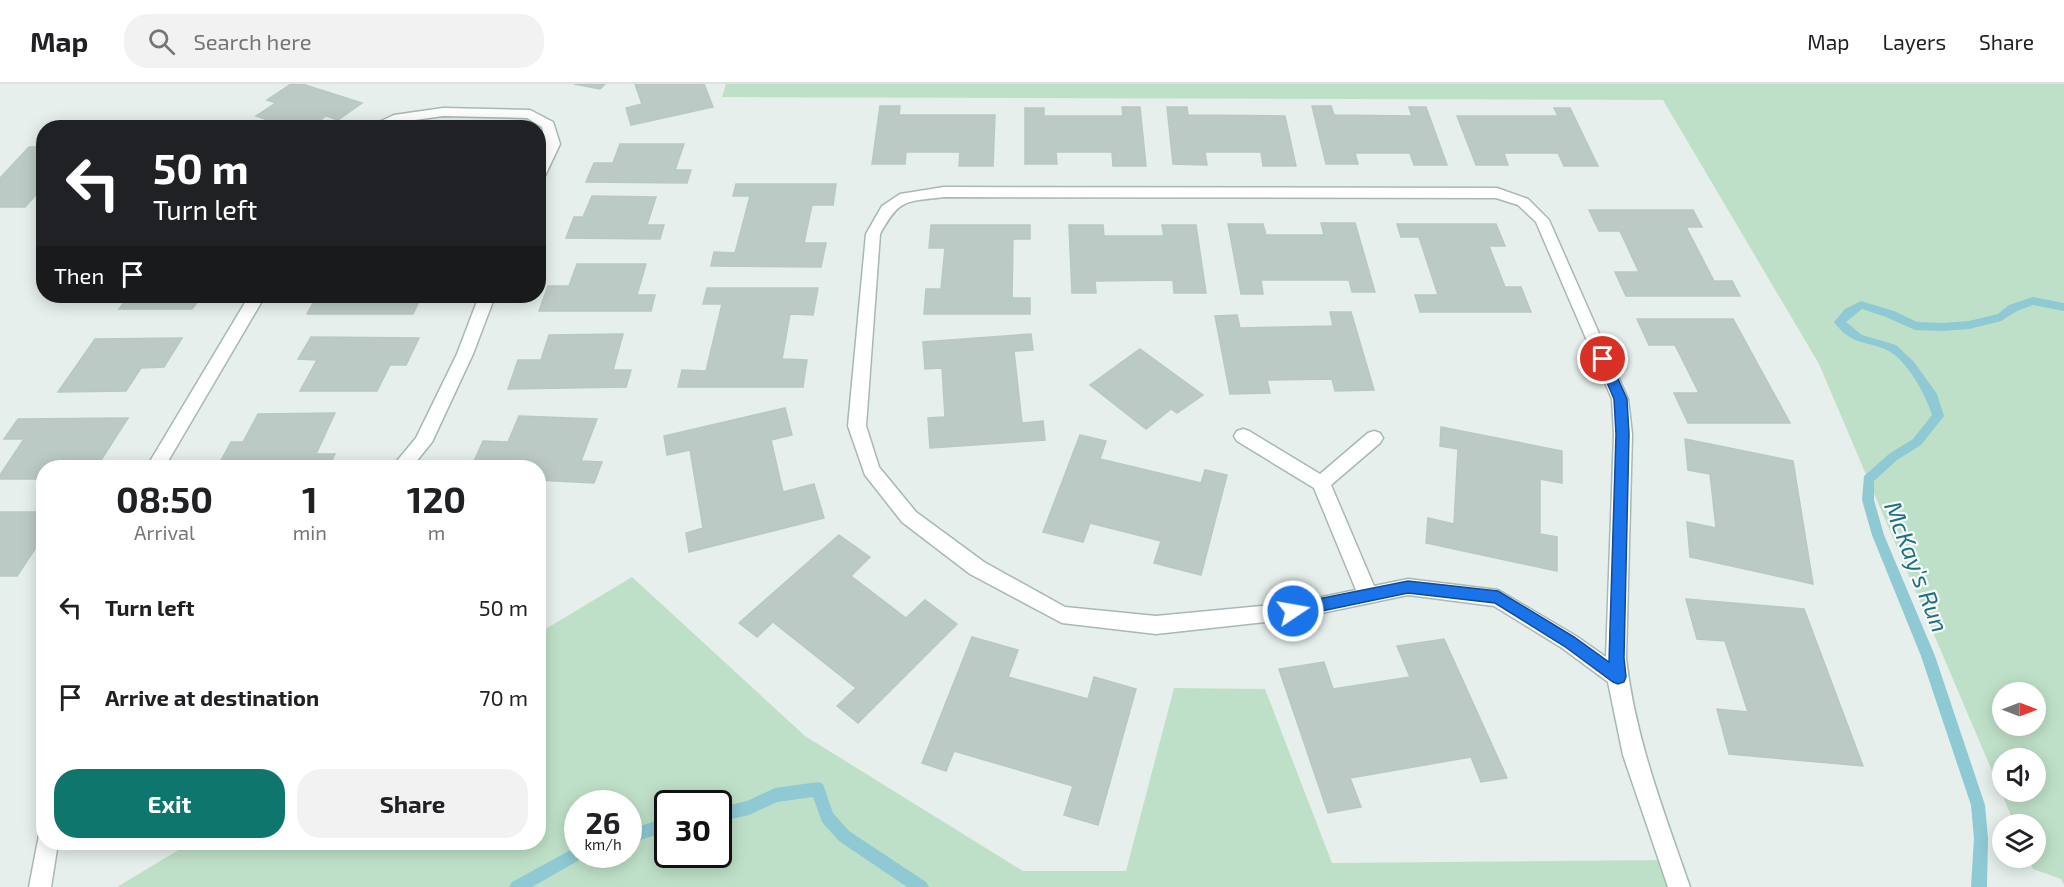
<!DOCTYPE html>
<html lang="en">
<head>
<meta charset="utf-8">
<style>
  body { margin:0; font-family:"Exo 2",sans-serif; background:#f2f2f2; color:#202124; height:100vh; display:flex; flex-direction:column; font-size:22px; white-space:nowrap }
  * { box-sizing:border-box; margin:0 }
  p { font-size:20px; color:#757577 }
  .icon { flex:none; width:33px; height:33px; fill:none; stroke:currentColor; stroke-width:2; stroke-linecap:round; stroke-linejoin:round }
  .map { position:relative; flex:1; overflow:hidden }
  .panel { position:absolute; left:36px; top:376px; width:510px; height:390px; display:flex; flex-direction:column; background:#fff; border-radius:24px; box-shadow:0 3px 15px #0003 }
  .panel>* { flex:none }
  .guide { position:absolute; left:36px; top:36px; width:510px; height:183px; border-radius:24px; box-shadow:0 3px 15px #0003; background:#202124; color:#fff; overflow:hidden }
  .needle { width:39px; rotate:90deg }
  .tools { position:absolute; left:1992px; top:598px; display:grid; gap:12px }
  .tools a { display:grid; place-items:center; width:54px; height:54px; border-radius:50%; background:#fff; box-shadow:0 3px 15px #0003; font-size:30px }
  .speed { position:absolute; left:564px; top:706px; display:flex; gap:12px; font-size:30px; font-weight:700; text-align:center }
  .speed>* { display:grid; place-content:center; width:78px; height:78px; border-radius:50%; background:#fff; box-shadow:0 3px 15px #0003; line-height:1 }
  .speed small { font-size:15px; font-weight:400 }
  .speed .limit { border:3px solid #111; border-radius:9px; background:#fff; color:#111 }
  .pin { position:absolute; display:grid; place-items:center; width:51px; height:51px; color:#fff; margin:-26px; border:3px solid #fff; border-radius:50%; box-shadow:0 2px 6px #0007 }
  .me { position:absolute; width:66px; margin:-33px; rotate:78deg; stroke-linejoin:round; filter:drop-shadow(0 0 4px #0008) }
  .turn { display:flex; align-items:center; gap:21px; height:126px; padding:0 18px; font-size:27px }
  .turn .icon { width:78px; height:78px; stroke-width:2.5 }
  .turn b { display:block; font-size:42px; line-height:51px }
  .then { display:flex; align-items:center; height:57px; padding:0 18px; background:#0003; gap:12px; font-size:22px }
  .eta { display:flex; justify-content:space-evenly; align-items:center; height:102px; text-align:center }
  .eta b { font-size:36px; font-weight:700; line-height:42px }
  .primary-button { display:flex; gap:12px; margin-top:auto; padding:12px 18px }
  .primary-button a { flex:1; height:69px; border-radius:24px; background:#0f766e; color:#fff; font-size:24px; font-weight:700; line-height:69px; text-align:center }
  .primary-button a+a { background:#f2f2f2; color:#202124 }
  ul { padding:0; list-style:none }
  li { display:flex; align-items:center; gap:18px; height:90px; padding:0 18px }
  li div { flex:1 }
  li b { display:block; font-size:22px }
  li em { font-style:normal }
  header { display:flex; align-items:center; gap:36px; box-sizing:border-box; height:84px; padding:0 30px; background:#fff; border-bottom:2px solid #e0e0e0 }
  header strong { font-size:28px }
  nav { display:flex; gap:33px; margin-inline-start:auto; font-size:21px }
  .search { width:420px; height:54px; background:#f2f2f2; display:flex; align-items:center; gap:15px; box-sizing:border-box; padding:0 21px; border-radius:24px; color:#757577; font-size:22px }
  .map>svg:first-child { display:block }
  .green { fill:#bfe0c8; fill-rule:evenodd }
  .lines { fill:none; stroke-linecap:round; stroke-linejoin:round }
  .stream { fill:#8ec9d4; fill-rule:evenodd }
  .building { fill:#bbcac4; stroke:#b8c9c2; stroke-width:1.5 }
  .minor-casing { stroke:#a8b8b2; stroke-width:3 }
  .minor { fill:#fff; fill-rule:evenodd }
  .route { fill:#1a73e8; stroke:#114b97; stroke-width:1.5 }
  .labels { text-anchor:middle; stroke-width:4.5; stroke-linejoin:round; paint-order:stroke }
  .water-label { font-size:24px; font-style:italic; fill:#1c6f80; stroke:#f7fbf9 }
</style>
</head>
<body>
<header>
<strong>Map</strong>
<div class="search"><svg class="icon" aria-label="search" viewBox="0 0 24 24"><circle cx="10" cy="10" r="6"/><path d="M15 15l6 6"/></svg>Search here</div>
<nav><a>Map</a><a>Layers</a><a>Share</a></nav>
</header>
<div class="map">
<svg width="2064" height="803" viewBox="0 0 2064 803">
  <rect width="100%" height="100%" fill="#e6efeb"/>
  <!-- green -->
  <g class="green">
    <path d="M726 0H2064V801L2061 795 2033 785 2029 774H2036V741H2015L1819 280 1663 16 722 13ZM2002 609H2036V642H2002ZM2002 675H2036V708H2002Z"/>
    <path d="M632 493 805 652 1023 787H1126L1174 604 1265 605 1332 779 1670 776 1679 803H117L190 759H538L539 549ZM578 720H628V771H578ZM668 720H718V771H668Z"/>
  </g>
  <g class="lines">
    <!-- stream -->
    <g class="stream">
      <path d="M2033 213 2064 219V227L2033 221 2017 227 2001 237 1969 245 1943 247 1915 246 1886 233 1862 225 1846 238 1862 251 1896 261 1914 278 1937 310 1944 332 1921 361 1897 376 1874 397V416L1884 451 1935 572 1985 721 1988 754 1987 803H1971L1974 754 1971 721 1921 572 1872 451 1862 416 1864 392 1889 370 1913 355 1932 331C1926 311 1907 276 1887 266 1865 256 1852 262 1834 238L1845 225 1861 217 1894 227 1917 238 1943 239 1969 237 1998 230 2009 221Z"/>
      <path d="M818 698 823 700 833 729 849 747 926 798 929 803H907L839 757 822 738 813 713 777 718 749 731 718 738V724L747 717 775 704Z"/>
      <path d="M668 733V747L628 760V746Z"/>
      <path d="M578 762V771H585L583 774 532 803H509L512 798Z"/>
    </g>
  </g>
  <!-- building -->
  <g class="building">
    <path d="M291 0H302L362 19 338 36 326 32 310 44H292L256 32 276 19 267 16Z"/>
    <path d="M574 0H605L600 5Z"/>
    <path d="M635 0H704L713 23 631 41 626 24 642 20Z"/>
    <path d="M880 22H900L899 31H995L993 82H959L960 68H906L905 80H872Z"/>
    <path d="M1312 22H1331L1334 31 1412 32 1409 23H1426L1447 81H1414L1410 69H1355L1358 80H1326Z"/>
    <path d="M1122 23H1140L1146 82H1113L1112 68H1056L1057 80H1025V24H1044V32H1123Z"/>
    <path d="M1167 23H1187L1188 31 1285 32 1296 82H1263L1261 68H1205L1207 81 1173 80Z"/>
    <path d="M1554 24H1570L1598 82H1564L1558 69H1504L1508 81H1476L1457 32H1558Z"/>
    <path d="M620 60H684L675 86H691L687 99 586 98 594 79H613Z"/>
    <path d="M29 63H44V102L25 123H0V94Z"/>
    <path d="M736 100H836L833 121H812L804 159H826L821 183 711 182 714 168 735 169 750 112H733Z"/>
    <path d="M592 112 656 113 647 141H664L660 155 566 154 574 133H583Z"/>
    <path d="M1589 126H1693L1702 143H1686L1714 197H1732L1740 212H1626L1615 188H1639L1620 147H1599Z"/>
    <path d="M1321 139H1355L1375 208H1352L1349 196H1261L1263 210H1241L1228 140H1263L1266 151H1324Z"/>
    <path d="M1397 140H1496L1505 162H1489L1505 203H1521L1531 228H1420L1415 211H1438L1419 153H1401Z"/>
    <path d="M931 141H1030V155H1013L1012 214H1030V230H924L926 205H941L945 164H929Z"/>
    <path d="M1069 141H1103L1104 152H1164L1162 141H1196L1206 209H1174L1173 196 1095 197 1096 209H1072Z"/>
    <path d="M577 180H646L637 211H655L651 227H539L548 202H569Z"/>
    <path d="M707 204H818L813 231 790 230 782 275 807 276 803 303H678L682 286 706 287 722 220H703Z"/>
    <path d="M129 212H202L192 225H119Z"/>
    <path d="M317 212H403L402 215H420L413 230H307Z"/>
    <path d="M1330 228H1351L1374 306 1335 307 1332 295 1267 296 1270 309 1230 310 1215 232 1237 231 1240 244 1333 242Z"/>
    <path d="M1637 235H1733L1790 339H1688L1674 309H1699L1675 261H1649Z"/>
    <path d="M623 250 613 286H631L626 303 508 305 518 276H541L549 251Z"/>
    <path d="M1031 250 1033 266 1014 267 1022 339 1043 337 1045 356 930 364 928 334 945 333 942 284 925 285 923 258Z"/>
    <path d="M311 253 419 254 406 281H390L377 307H300L317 276 298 275Z"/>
    <path d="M182 254 164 283 141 284 126 307 58 308 95 255Z"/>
    <path d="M1140 265 1203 311 1177 329 1171 325 1146 345 1090 301Z"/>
    <path d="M785 324 792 351 771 356 783 408 814 400 824 434 689 468 686 449 703 444 690 366 667 371 664 352Z"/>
    <path d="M335 329 316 370H335L328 384H217L231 358H243L258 330Z"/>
    <path d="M519 332 597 335 581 377 602 378 594 399 538 396V384H471L483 357 508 358Z"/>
    <path d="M128 334 96 384H44V395H0V391L24 355H4L18 335Z"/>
    <path d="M1441 343 1562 367V399L1540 395V450L1557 453V487L1426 459 1428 434 1454 440 1458 365 1440 362Z"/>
    <path d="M1080 351 1106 357 1100 375 1201 399 1205 386 1227 391 1201 491 1154 479 1161 457 1090 439 1083 458 1043 448Z"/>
    <path d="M1685 355 1793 377 1813 500 1690 473 1687 438 1716 444 1710 390 1688 386Z"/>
    <path d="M0 428H44V456H41L17 492H0Z"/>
    <path d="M839 451 870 473 851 492 906 534 925 516 957 540 858 639 837 622 856 604 773 538 757 553 739 539Z"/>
    <path d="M1686 515 1804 525 1863 682 1729 670 1717 625 1748 628 1725 557 1697 555Z"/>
    <path d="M972 553 1018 566 1008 593 1088 615 1094 593 1136 605 1098 741 1064 731 1073 702 954 667 946 687 922 679Z"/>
    <path d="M1444 555 1507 694 1481 698 1471 673 1350 694 1361 723 1328 729 1279 585 1324 578 1333 605 1410 593 1397 562Z"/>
  </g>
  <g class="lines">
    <!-- minor casing -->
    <g class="minor-casing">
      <g id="minor">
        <path d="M443 24 530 26 553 38 560 60 543 96 538 97V77L546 60 542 43 527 34 443 32 401 38 386 44H366L394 31Z"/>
        <path d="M944 103 1497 104 1528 115 1549 136 1628 315 1632 350 1626 574C1635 654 1664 728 1690 803H1668L1623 671 1608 598 1562 564 1494 522 1408 511 1293 535 1156 550 1062 539 970 490 902 438 865 391 848 342 866 150 882 122 900 110ZM944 113 1496 114 1518 121 1536 138 1612 315 1614 350 1606 573 1576 552 1498 506 1408 495 1374 502 1331 401 1380 359 1383 354 1380 349 1374 347 1368 349 1320 390 1249 347 1243 345 1237 347 1234 352 1237 357 1314 404 1356 506 1293 519 1156 532 1065 523 984 478 916 428 879 383 866 342 880 150C900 114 905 118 944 113Z"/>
        <path d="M249 212H265L164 384H146Z"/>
        <path d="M479 212H495L473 270 432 358 411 384H391L416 354 457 270Z"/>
        <path d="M44 749V759H58L51 803H29L39 751Z"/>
      </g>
    </g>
    <!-- minor -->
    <use href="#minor" class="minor"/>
  </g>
  <!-- route -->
  <path class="route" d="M1603 271 1609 275 1627 315 1629 350 1624 574 1626 593 1624 598 1618 600 1613 598 1564 562 1495 519 1408 509 1293 533 1287 531 1285 527 1287 522 1293 520 1408 497 1498 507 1574 553 1609 578 1616 350 1614 315 1597 275Z"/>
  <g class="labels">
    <!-- water labels -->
    <g class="water-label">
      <text transform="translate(1916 483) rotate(69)" y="8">McKay's Run</text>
    </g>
  </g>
</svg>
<div class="tools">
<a><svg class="needle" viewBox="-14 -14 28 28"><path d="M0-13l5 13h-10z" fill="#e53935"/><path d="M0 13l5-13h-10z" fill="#757577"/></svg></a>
<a><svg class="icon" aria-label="sound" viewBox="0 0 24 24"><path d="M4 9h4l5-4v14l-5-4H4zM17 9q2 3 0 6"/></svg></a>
<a><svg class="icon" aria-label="layers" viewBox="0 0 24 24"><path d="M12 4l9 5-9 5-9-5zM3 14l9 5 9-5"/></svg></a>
</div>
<div class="speed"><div>26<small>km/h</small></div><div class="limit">30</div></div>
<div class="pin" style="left:1603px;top:275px;background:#d93025"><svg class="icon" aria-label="arrive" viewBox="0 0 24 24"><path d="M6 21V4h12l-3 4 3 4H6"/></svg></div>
<svg class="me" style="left:1293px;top:527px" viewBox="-20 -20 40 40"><circle r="17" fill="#1a73e8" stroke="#fff" stroke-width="3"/><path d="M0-11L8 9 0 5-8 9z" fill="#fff"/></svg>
<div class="guide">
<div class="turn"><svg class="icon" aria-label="left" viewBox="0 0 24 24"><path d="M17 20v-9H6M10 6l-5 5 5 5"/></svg><div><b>50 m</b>Turn left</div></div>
<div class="then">Then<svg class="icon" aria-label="arrive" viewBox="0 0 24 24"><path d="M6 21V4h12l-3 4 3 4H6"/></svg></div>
</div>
<section class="panel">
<div class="eta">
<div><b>08:50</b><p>Arrival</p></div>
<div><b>1</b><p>min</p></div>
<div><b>120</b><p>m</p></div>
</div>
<ul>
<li><svg class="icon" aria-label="left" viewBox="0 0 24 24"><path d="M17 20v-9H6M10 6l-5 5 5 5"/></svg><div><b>Turn left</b></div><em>50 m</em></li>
<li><svg class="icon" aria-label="arrive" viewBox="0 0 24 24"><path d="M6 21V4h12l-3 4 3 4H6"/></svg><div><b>Arrive at destination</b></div><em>70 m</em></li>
</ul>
<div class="primary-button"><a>Exit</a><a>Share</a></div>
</section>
</div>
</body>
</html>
